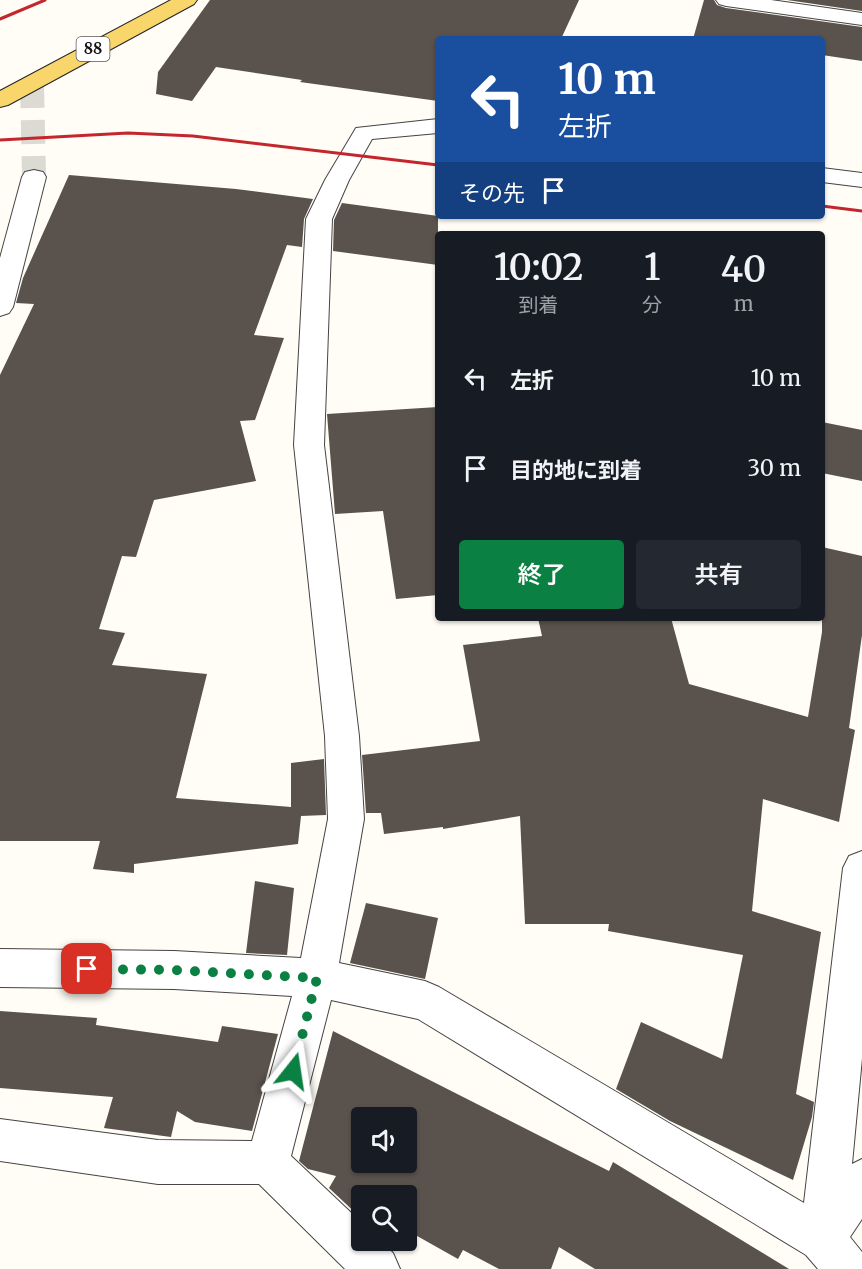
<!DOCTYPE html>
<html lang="ja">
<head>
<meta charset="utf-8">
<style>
  body { margin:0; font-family:Merriweather,"Noto Sans JP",serif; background:#242831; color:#f1f3f6; height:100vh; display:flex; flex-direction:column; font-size:22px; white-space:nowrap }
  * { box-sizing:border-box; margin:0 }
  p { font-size:20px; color:#9ea1a6 }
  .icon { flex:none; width:33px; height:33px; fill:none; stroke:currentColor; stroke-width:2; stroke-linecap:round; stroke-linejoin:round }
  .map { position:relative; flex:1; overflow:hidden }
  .panel { position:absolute; left:435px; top:231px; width:390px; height:390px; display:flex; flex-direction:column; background:#171b24; border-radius:6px; box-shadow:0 2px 4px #0004 }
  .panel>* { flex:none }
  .hud { position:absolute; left:435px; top:36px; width:390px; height:183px; border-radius:6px; box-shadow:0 2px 4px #0004; background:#1a4fa0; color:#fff; overflow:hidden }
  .fabs { position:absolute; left:351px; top:1107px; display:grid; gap:12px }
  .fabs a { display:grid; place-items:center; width:66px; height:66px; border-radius:6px; background:#171b24; box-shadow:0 2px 4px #0004; font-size:30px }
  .pin { position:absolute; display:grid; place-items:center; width:51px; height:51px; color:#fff; margin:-26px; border-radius:12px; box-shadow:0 3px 9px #0006 }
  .me { position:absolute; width:66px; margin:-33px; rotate:15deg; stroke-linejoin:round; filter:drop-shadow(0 0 4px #0008) }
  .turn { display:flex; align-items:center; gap:21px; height:126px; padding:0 24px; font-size:27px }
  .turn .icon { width:78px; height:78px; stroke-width:2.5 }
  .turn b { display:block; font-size:42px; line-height:51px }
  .then { display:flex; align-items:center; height:57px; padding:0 24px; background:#0003; gap:12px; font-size:22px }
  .eta { display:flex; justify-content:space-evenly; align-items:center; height:102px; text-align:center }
  .eta b { font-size:36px; font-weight:600; line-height:42px }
  .action { display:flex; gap:12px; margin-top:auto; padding:12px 24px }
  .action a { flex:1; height:69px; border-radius:6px; background:#0b8043; color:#fff; font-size:24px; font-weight:600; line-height:69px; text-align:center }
  .action a+a { background:#242831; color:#f1f3f6 }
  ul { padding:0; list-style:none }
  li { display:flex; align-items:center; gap:18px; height:90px; padding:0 24px }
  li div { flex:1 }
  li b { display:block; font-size:22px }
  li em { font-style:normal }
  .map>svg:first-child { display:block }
  .building { fill:#5a524d; fill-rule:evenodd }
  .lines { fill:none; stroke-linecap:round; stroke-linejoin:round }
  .minor-tunnel { stroke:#dbdad3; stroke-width:24; stroke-dasharray:24 12; stroke-linecap:butt }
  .minor-casing { stroke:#444; stroke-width:2 }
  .major-casing { stroke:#222; stroke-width:2 }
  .minor { fill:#fff; fill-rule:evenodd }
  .major { fill:#f9d66b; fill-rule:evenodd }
  .rail { stroke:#c4262e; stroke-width:3 }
  .route { stroke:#0b8043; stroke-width:10; stroke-dasharray:0 18 }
  .labels { text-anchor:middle; stroke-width:6; stroke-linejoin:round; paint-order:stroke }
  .shield { fill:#fff; stroke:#585858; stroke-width:1.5 }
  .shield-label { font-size:15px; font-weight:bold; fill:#111 }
</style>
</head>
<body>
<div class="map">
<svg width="862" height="1269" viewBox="0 0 862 1269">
  <rect width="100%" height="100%" fill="#fffdf5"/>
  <!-- building -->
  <g class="building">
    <path d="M210 0H579L561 39H438V101L300 82 302 80 216 67 192 101 156 94 158 72Z"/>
    <path d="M704 0H714L717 5 726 8 862 27V61L822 55V39H693Z"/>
    <path d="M787 0H862V11Z"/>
    <path d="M69 175 236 189 313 199 304 219 302 247 287 245 254 335 284 338 255 420 240 421 256 481 154 500 136 557 122 556 99 629 125 633 112 665 207 674 176 798 291 807V763L324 759 326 815 301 816 298 844 134 864V873L93 869 100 841H0V375L34 304 16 303 23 278Z"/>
    <path d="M342 203 438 216V265L333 251 334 220Z"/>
    <path d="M438 407V595L396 599 383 511 335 514 327 414Z"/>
    <path d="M822 422 862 430V481L822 473Z"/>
    <path d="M822 547 862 556V635L849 728 855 730 839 822 763 799 752 911 821 932 796 1094 814 1102 812 1117 793 1180 670 1121 616 1089 641 1022 722 1059 743 955 608 931 609 924H525L520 816 443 829V827L384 834 381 813H366L362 755 480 741 463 645 542 636 538 618H671L689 684 808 717 822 632Z"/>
    <path d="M255 881 294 888 287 955 246 953Z"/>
    <path d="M366 903 438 918 425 979 350 963Z"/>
    <path d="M0 1011 97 1018 96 1025 218 1042 222 1026 278 1034 252 1131 195 1122 177 1111 171 1137 104 1128 113 1097 0 1088Z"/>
    <path d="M333 1031 609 1171 613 1162 789 1269H595L559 1247 551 1269H499L463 1250 458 1259 410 1232 406 1239V1196H362V1219L329 1188 336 1176 308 1169 299 1161ZM362 1118H406V1162H362Z"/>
  </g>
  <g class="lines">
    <!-- minor-tunnel -->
    <path class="minor-tunnel" d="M32 84 34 177"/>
    <!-- minor casing -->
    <g class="minor-casing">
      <g id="minor">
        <path d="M716 0H771L862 13V25L726 6 719 4Z"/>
        <path d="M438 119V133L372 139 349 180 332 219 324 445 359 736 364 819 339 963 425 981 439 987 804 1203 843 868 849 856 862 851V1058L852 1164 862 1159V1219L850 1237 862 1252V1269H818L806 1255 418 1019 331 1000 291 1156 362 1223V1240H380L393 1253 400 1269H345L259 1184H158L0 1161V1119L158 1140 252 1141 292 996 174 989 0 987V949L174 951 301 958 328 819 325 736 294 445 306 219 325 180 356 128Z"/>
        <path d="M822 168 862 173V187L822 182Z"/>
        <path d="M34 170 43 172 46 177 13 307 9 313 0 316V258L22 177 25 172Z"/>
      </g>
    </g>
    <!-- major casing -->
    <g class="major-casing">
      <path id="major" d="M171 0H197L194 4 8 105 0 107V91Z"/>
    </g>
    <!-- minor -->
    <use href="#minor" class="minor"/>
    <!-- major -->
    <use href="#major" class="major"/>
    <!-- rail -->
    <g class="rail">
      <path d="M0 19 45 0"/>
      <path d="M0 140 128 133 193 136 438 165"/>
      <path d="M822 206 862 211"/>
    </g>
  </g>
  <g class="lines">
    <!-- route -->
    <path class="route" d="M87 969 174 970 317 978 293 1071"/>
  </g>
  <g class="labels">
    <!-- shield labels -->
    <rect class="shield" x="76.5" y="37" width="33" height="24" rx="4.5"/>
    <g class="shield-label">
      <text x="93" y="54">88</text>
    </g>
  </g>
</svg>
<div class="fabs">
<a><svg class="icon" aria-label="sound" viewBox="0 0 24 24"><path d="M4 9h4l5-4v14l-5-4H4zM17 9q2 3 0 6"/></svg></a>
<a><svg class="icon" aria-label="search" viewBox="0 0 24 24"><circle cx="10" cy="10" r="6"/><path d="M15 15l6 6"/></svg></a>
</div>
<div class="pin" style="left:87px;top:969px;background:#d93025"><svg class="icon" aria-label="arrive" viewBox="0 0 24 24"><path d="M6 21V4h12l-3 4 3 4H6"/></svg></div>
<svg class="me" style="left:293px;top:1071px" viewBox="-20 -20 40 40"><path d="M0-17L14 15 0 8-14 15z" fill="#0b8043" stroke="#fff" stroke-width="4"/></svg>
<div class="hud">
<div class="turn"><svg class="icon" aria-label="left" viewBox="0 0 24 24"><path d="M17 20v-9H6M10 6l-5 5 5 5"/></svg><div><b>10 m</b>左折</div></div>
<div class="then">その先<svg class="icon" aria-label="arrive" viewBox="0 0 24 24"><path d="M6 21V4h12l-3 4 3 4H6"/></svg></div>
</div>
<section class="panel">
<div class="eta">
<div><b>10:02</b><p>到着</p></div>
<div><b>1</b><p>分</p></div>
<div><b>40</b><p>m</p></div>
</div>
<ul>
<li><svg class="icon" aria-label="left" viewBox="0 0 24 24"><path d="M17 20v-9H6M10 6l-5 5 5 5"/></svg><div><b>左折</b></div><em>10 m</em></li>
<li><svg class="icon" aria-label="arrive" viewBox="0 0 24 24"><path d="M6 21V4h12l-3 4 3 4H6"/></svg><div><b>目的地に到着</b></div><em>30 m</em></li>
</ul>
<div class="action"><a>終了</a><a>共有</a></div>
</section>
</div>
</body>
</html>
